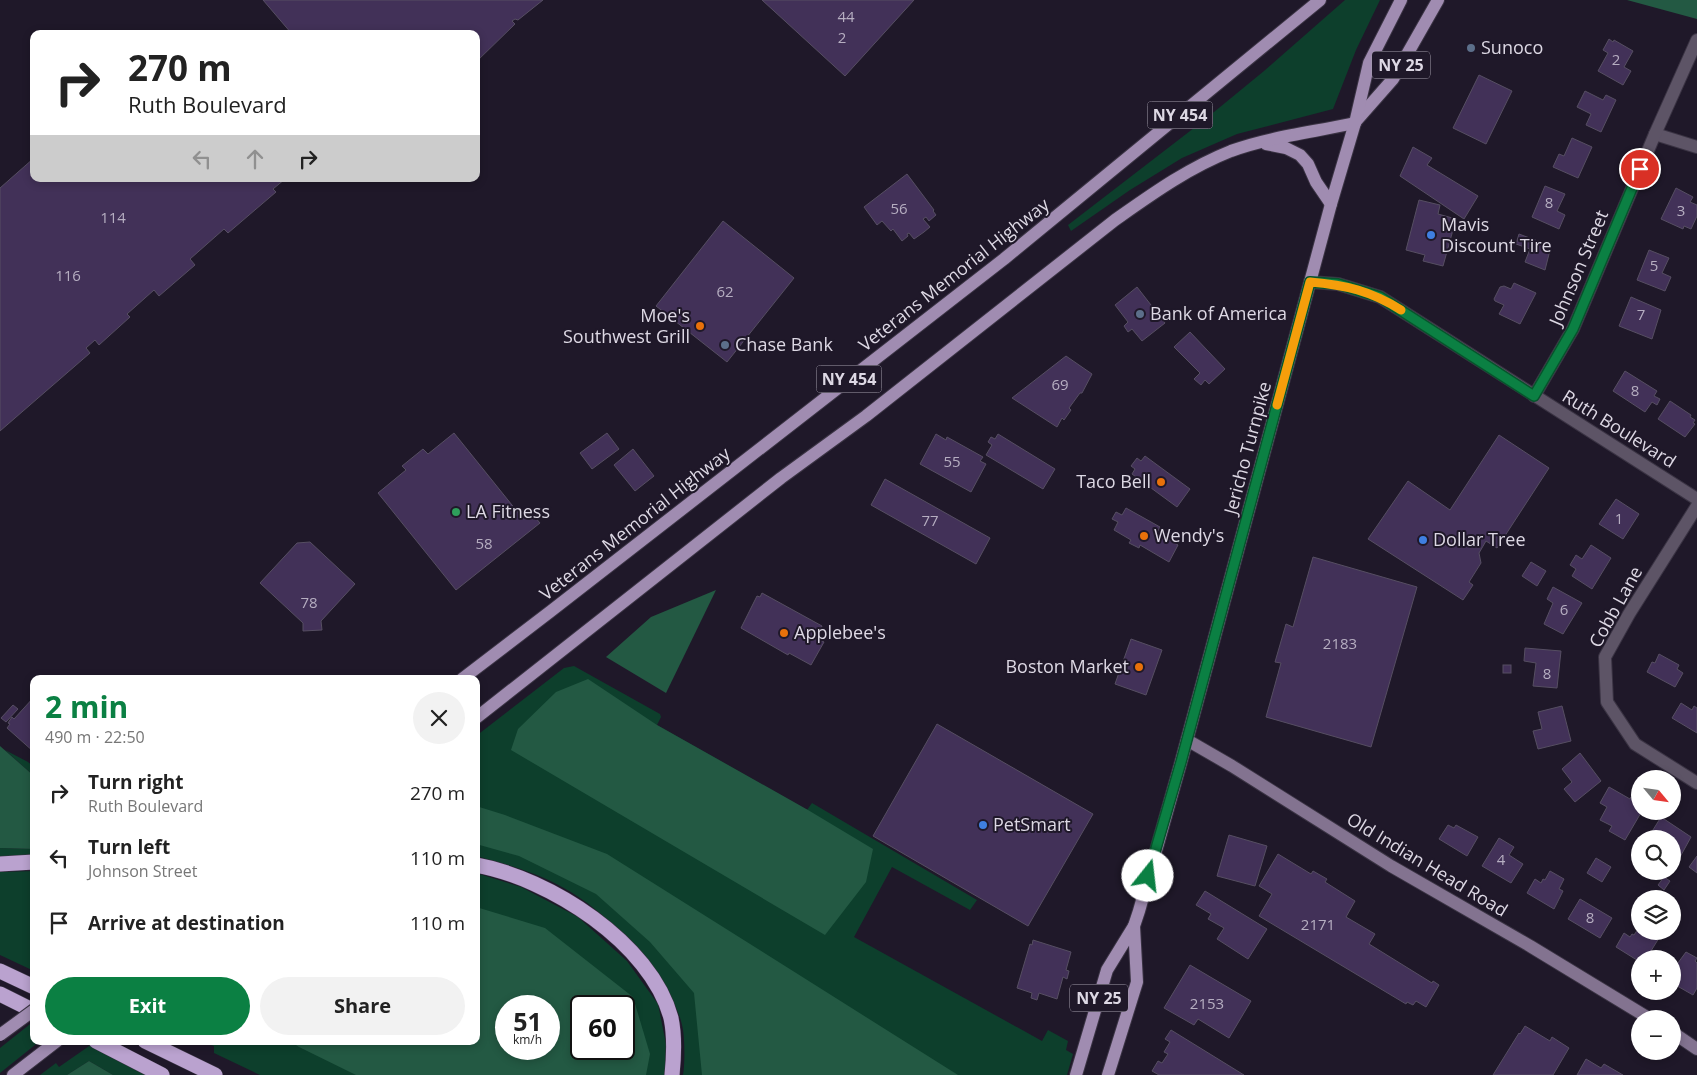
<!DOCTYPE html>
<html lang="en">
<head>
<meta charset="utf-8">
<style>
  body { margin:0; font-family:"Open Sans",sans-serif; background:#f2f2f2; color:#222; height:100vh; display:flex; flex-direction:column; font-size:19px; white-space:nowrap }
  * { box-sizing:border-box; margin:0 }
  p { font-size:16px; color:#767676 }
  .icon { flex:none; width:28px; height:28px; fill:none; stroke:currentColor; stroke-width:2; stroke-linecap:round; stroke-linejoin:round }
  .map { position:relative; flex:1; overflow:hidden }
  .sheet { position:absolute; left:30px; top:675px; width:450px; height:370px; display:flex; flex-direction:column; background:#fff; border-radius:10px; box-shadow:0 2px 8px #0003 }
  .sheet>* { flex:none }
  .hud { position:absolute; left:30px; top:30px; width:450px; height:152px; border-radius:10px; box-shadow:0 2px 8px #0003; background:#fff; color:#222; overflow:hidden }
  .needle { width:32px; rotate:119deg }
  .buttons { position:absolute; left:1631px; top:770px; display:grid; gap:10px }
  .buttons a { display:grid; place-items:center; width:50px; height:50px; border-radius:50%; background:#fff; box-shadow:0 2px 8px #0003; font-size:25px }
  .speed { position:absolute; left:495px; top:995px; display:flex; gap:10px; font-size:25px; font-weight:700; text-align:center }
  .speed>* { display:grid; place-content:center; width:65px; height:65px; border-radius:50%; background:#fff; box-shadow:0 2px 8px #0003; line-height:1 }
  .speed small { font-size:12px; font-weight:400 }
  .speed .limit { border:2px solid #111; border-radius:8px; background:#fff; color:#111 }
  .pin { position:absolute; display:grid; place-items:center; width:42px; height:42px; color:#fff; margin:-21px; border:2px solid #fff; border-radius:50%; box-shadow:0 1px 5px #0007 }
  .me { position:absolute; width:55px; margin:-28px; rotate:16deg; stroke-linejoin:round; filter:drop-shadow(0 0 4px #0008) }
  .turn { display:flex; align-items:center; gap:18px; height:105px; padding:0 15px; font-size:22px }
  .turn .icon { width:65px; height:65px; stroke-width:2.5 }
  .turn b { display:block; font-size:35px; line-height:42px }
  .lanes { display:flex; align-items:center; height:48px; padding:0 15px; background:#0003; justify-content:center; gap:25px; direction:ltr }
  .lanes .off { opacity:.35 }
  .round { display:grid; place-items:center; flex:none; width:52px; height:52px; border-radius:26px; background:#f2f2f2 }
  .head { display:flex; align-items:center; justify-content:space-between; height:85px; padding:0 15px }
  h1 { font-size:30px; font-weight:700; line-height:38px; color:#0b8043 }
  .button { display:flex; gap:10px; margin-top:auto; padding:10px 15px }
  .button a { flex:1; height:58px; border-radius:30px; background:#0b8043; color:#fff; font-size:20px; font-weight:700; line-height:58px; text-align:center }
  .button a+a { background:#f2f2f2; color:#222 }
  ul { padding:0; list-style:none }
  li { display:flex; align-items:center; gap:15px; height:65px; padding:0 15px }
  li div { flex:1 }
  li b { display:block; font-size:19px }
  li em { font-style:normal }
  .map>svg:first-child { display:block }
  .green { fill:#0d3f2c; fill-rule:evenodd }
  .forest { fill:#235943; fill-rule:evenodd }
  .building { fill:#423158; stroke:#564e62 }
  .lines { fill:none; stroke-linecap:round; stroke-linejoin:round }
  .street-casing { stroke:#3a3343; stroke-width:14 }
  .secondary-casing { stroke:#3a3343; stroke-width:14 }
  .primary-casing { stroke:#3a3343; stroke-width:14 }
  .highway-casing { stroke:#3a3343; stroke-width:16 }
  .street { stroke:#5d5466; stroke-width:12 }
  .secondary { stroke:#837390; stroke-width:12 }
  .primary { stroke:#a08cb1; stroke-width:12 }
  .highway { stroke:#baa2cf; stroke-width:15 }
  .primary-bridge-casing { stroke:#3a3343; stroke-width:14; stroke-linecap:butt }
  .primary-bridge { stroke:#a08cb1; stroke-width:12 }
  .route-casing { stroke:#07532c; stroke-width:12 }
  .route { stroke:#0b8043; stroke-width:9 }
  .slow { stroke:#f59e0b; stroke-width:9 }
  .service-dot { fill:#5c6f8a; stroke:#1f1829; stroke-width:2 }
  .shop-dot { fill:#3f7fe0; stroke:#1f1829; stroke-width:2 }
  .food-dot { fill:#e8710a; stroke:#1f1829; stroke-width:2 }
  .leisure-dot { fill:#2e9e5b; stroke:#1f1829; stroke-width:2 }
  .labels { text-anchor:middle; stroke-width:4; stroke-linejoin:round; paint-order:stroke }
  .number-label { font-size:15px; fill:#b6aec1 }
  .shield { fill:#1f1829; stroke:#a49eac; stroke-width:1 }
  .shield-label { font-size:16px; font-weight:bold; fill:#ddd8e4 }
  .poi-label { font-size:18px; fill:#ddd8e4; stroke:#1f1829; text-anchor:start }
  .street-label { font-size:18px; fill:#ddd8e4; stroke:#1f1829 }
</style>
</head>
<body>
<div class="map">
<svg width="1697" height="1075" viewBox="0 0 1697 1075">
  <rect width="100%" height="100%" fill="#1f1829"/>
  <!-- green -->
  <g class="green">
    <path d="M1345 0H1380L1356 50 1333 109 1237 134 1182 158 1130 190 1071 231 1068 225 1203 121 1264 71Z"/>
    <path d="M574 666 660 714 661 717 657 725 807 810 812 803 977 900 970 910 892 867 854 937 1042 1041 1048 1030 1068 1041 1066 1050 1073 1054 1067 1075H683C685 1065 685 1035 682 1025 671 976 606 910 562 887 535 872 506 864 476 856V736L564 668Z"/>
    <path d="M5 750 28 762 34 767V776Z"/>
    <path d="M0 848 34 849V856L0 857Z"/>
    <path d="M34 871V971L0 955V872Z"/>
    <path d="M476 873 521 887 578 917 627 961 658 1004 666 1044 665 1075H260L214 1053V1046L198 1041H476ZM506 1006H549V1049H506ZM581 1006H624V1049H581Z"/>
    <path d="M34 1021V1041H40L0 1073V1048Z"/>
    <path d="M92 1044 153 1075H113L89 1061 67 1075H40L56 1063 59 1067Z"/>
  </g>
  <!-- forest -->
  <g class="forest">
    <path d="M1627 0H1697V19Z"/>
    <path d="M716 590 666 693 606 657 651 617Z"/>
    <path d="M588 679 657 725 808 810 873 849 866 882 825 935 511 750 518 729 556 692Z"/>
    <path d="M0 746 34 776V849L0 848Z"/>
    <path d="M476 806 505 815 607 854 958 1075H702L694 993 650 942 596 894 519 856 476 844Z"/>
    <path d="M476 907 545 928 633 997 650 1054 646 1075H356L299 1047 290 1041H476ZM549 1006V1049H506V1006ZM581 1006H624V1049H581Z"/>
    <path d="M89 1061 113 1075H67Z"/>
  </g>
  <!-- building -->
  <g class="building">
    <path d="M263 0H543L518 20 515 19 512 21 515 24 476 62V34H292Z"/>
    <path d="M762 0H914L845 76Z"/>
    <path d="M1609 39 1613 42 1614 40 1633 51 1624 67 1631 71 1623 85 1598 71 1608 53 1603 50Z"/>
    <path d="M1479 75 1512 91 1486 144 1453 128Z"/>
    <path d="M1585 91 1603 100 1606 95 1616 100 1601 132 1586 125 1591 114 1577 107Z"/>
    <path d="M1572 138 1592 147 1578 178 1553 167 1559 154 1564 156Z"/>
    <path d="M1413 147 1432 158 1427 165 1478 196 1464 219 1400 176Z"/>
    <path d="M34 158V179H285L273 189 276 192 228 233 224 229 190 259 195 265 159 296 154 290 127 314 130 317 99 345 95 340 86 348 90 353 0 431V188Z"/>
    <path d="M907 174 934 210 933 211 936 215 929 221 926 217 923 219 930 227 924 232 914 239 909 233 907 234 908 236 902 241 893 229 891 231 882 221 877 225 864 207Z"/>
    <path d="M1545 186 1565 194 1557 211 1565 215 1559 229 1532 217Z"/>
    <path d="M1676 188 1693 197 1690 202 1697 205V216L1691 229 1684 226 1683 229 1661 219Z"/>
    <path d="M1419 200 1440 205 1438 214 1456 219 1443 266 1423 261 1425 255 1406 250Z"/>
    <path d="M723 221 794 278 727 362 656 306Z"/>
    <path d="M1519 234 1551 246 1545 270 1525 262 1530 249 1516 244Z"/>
    <path d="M1649 250 1669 258 1662 273 1671 277 1665 291 1637 280Z"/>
    <path d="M1514 283 1536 293 1520 324 1499 314 1504 305 1495 301 1494 299 1500 287 1504 286 1511 289Z"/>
    <path d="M1137 287 1165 323 1142 341 1132 329 1128 332 1124 326 1128 322 1115 305Z"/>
    <path d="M1631 297 1661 310 1652 339 1619 326Z"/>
    <path d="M1190 332 1225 369 1209 384 1205 380 1201 385 1194 379 1200 373 1174 347Z"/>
    <path d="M1066 356 1092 374 1082 393H1080L1069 408 1071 410 1064 420 1062 418 1057 427 1012 398Z"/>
    <path d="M1625 371 1657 391 1654 396 1660 399 1657 405 1652 402 1645 412 1613 391Z"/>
    <path d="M1670 401 1691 415 1690 417 1695 420 1693 423 1695 424 1685 437 1658 419Z"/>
    <path d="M454 433 520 515 528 509 540 523 456 590 378 493 406 470 402 466 423 449 428 454Z"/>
    <path d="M607 433 619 449 592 469 580 453Z"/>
    <path d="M936 434 946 440 947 437 983 457 980 461 986 464 971 492 920 464Z"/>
    <path d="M998 434 1055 469 1043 489 986 455 992 445 988 442 991 437 995 439Z"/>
    <path d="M1499 435 1549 468 1497 548 1486 541 1479 553 1481 563 1469 582 1473 585 1463 600 1368 539 1408 481 1450 510Z"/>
    <path d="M633 449 654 476 635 491 614 465Z"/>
    <path d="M1145 456 1190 489 1177 507 1132 474 1135 469 1131 466 1137 458 1141 461Z"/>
    <path d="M885 479 990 538 976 564 871 505Z"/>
    <path d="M1616 499 1639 514 1623 539 1599 524Z"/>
    <path d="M1126 508 1160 527 1157 533 1178 545 1169 562 1140 545 1139 548 1129 543 1131 540 1114 530 1118 522 1112 519 1116 512 1122 515Z"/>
    <path d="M310 542 355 584 321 621 322 630 303 631V623L260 583 297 543Z"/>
    <path d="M1591 545 1611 558 1592 589 1572 576 1576 569 1570 565 1576 555 1582 559Z"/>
    <path d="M1313 557 1417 587 1371 747 1266 717 1281 663 1275 662 1286 624 1293 627Z"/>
    <path d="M1531 562 1546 571 1537 586 1522 576Z"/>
    <path d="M1553 587 1582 603 1563 634 1544 624 1553 603 1547 599Z"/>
    <path d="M762 593 822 626 816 638 824 642 811 665 789 653 788 655 741 628 757 596 760 597Z"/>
    <path d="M1131 639 1162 650 1146 695 1115 684Z"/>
    <path d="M1525 648 1561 651 1557 688 1533 686 1536 663 1524 661Z"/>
    <path d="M1659 654 1679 665 1677 669 1683 673 1675 687 1647 672 1652 662 1655 663Z"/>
    <rect x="1503" y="665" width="8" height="8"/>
    <path d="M34 697V752L7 728 10 724 8 723 12 717 14 719Z"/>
    <path d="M1681 703 1692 710 1694 706 1697 708V733L1672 718Z"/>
    <path d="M13 705 18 709 6 722 1 718Z"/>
    <path d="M1562 706 1571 741 1538 749 1533 731 1542 729 1538 712Z"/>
    <path d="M937 724 1093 814 1028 926 873 836Z"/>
    <path d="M1580 753 1601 781 1575 802 1564 789 1572 782 1562 769Z"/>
    <path d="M1609 787 1630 799 1631 797 1639 801 1638 803 1640 805V811H1642L1625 840 1609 831 1612 826 1600 820 1607 807 1600 803Z"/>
    <path d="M1661 817 1691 837 1680 857 1672 852V839L1648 838Z"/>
    <path d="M1448 825 1454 828 1456 825 1478 837 1467 856 1439 839Z"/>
    <path d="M1229 835 1267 846 1255 886 1217 876Z"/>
    <path d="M1499 838 1514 847 1509 855 1523 864 1511 883 1482 866Z"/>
    <path d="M1278 854 1311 874 1313 871 1327 879 1325 882 1355 901 1346 917 1375 934 1369 944 1432 983 1433 981 1439 985 1426 1007 1416 1001 1413 1005 1407 1002 1406 1004 1259 916 1272 894 1259 886Z"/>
    <path d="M1697 856V873L1689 867Z"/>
    <path d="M1596 858 1611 867 1602 882 1587 873Z"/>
    <path d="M1550 871 1564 879 1559 889 1563 891 1554 909 1527 893 1535 879 1541 883 1543 879 1545 880Z"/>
    <path d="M1664 877 1670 881 1664 890 1658 885Z"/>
    <path d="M1205 891 1267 929 1248 959 1217 939 1224 928 1208 919 1211 914 1196 905Z"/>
    <path d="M1580 899 1612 918 1600 938 1568 919Z"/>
    <path d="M1640 926V931H1648L1659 938 1646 959H1640V962L1616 947 1624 933 1630 937 1632 934 1634 935Z"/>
    <path d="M1033 940 1071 952 1066 970 1069 971 1067 979 1063 977 1057 999 1039 993 1037 1000 1031 998 1032 993 1017 988 1030 944 1032 945Z"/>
    <path d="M1686 952 1697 958 1695 961 1697 963V988L1693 995 1672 983V971Z"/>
    <path d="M1190 965 1251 1001 1229 1038 1198 1019 1194 1025 1164 1008Z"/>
    <path d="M1525 1026 1550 1041 1552 1037 1569 1048 1553 1075H1493L1519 1033 1520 1034Z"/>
    <path d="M1171 1030 1244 1075H1159L1152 1071 1158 1061 1162 1063 1168 1054 1164 1052 1170 1042 1165 1039Z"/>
    <path d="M1586 1059 1601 1068 1604 1064 1623 1075H1577Z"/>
  </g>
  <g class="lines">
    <!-- street casing -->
    <g class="street-casing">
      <g id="street">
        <path d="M1655 134 1697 147"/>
        <path d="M1310 282 1338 284 1380 297 1697 499"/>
        <path d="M1534 396 1573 329 1655 134 1697 40"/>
        <path d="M1697 506 1629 614 1605 657 1607 702 1635 744 1697 783"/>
      </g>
    </g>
    <!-- secondary casing -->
    <g class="secondary-casing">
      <g id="secondary">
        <path d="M1187 740 1232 766 1391 866 1530 946 1650 1019"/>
        <path d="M1672 1032 1697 1049"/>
      </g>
    </g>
    <!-- primary casing -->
    <g class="primary-casing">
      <g id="primary">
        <path d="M1356 121 1393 79 1438 0"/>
        <path d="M1266 144 1286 148 1300 155 1308 164 1316 182 1331 204"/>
        <path d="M462 679 551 611 1004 259 1320 0"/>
        <path d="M476 718 781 478 866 416 1115 220C1152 194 1188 168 1231 151 1269 137 1314 132 1355 123"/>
        <path d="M13 1075 57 1041"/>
        <path d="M1076 1075 1107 970 1134 926 1139 911 1181 762 1331 204 1355 123 1369 63 1401 0"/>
        <path d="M1108 1075 1137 982 1134 926"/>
      </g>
    </g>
    <!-- highway casing -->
    <g class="highway-casing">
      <g id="highway">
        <path d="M0 864 34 862"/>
        <path d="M476 865C549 878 651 943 671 1018 675 1037 674 1056 672 1075"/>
        <path d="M0 971 34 987"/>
        <path d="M0 994 34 1011"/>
        <path d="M96 1041 162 1075"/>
        <path d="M145 1041 215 1075"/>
      </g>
    </g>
    <!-- street -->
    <use href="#street" class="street"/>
    <!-- secondary -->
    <use href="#secondary" class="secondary"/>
    <!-- primary -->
    <use href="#primary" class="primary"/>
    <!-- highway -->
    <use href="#highway" class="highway"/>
    <!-- primary-bridge casing -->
    <g class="primary-bridge-casing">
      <path id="primary-bridge" d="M0 1035 34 1010"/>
    </g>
    <!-- primary-bridge -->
    <use href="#primary-bridge" class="primary-bridge"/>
  </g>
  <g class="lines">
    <!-- route casing -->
    <g class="route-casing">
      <path id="route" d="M1148 876 1181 762 1310 282 1338 284 1380 297 1534 396 1573 329 1640 169"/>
    </g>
    <!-- route -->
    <use href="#route" class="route"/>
    <!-- slow -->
    <path class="slow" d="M1277 405 1310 282C1346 285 1371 291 1401 310"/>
  </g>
  <!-- markers -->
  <g class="service-dot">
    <circle cx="1471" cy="48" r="5"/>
    <circle cx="1140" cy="314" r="5"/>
    <circle cx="725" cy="345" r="5"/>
  </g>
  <g class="shop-dot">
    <circle cx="1431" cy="235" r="5"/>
    <circle cx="1423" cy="540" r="5"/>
    <circle cx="983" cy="825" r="5"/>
  </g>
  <g class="food-dot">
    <circle cx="700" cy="326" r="5"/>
    <circle cx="1161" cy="482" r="5"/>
    <circle cx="1144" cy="536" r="5"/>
    <circle cx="784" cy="633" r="5"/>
    <circle cx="1139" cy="667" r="5"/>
  </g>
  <circle class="leisure-dot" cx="456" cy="512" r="5"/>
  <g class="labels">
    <!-- number labels -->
    <g class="number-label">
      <text x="846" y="22">44</text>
      <text x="842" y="43">2</text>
      <text x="1616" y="65">2</text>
      <text x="1549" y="208">8</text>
      <text x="899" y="214">56</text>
      <text x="1681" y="216">3</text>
      <text x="113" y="223">114</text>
      <text x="1654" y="271">5</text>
      <text x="68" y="281">116</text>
      <text x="725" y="297">62</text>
      <text x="1641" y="320">7</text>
      <text x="1060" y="390">69</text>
      <text x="1635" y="396">8</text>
      <text x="952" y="467">55</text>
      <text x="1619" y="524">1</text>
      <text x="930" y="526">77</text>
      <text x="484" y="549">58</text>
      <text x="309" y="608">78</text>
      <text x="1564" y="615">6</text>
      <text x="1340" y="649">2183</text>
      <text x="1547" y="679">8</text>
      <text x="1501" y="865">4</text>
      <text x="1590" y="923">8</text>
      <text x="1318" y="930">2171</text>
      <text x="1207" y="1009">2153</text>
    </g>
    <!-- shield labels -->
    <g class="shield">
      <rect x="1372" y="51.5" width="58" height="27" rx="4"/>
      <rect x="1147.5" y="101.5" width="65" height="27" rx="4"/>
      <rect x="816.5" y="365.5" width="65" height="27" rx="4"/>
      <rect x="1070" y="984.5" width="58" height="27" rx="4"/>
    </g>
    <g class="shield-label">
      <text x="1401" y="71">NY 25</text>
      <text x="1180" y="121">NY 454</text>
      <text x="849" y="385">NY 454</text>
      <text x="1099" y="1004">NY 25</text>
    </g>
    <!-- poi labels -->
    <g class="poi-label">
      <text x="1481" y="54">Sunoco</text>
      <text x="1441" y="231">Mavis<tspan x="1441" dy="21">Discount Tire</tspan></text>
      <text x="1150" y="320">Bank of America</text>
      <text x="690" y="322" text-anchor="end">Moe's<tspan x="690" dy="21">Southwest Grill</tspan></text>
      <text x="735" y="351">Chase Bank</text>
      <text x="1151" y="488" text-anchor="end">Taco Bell</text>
      <text x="466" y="518">LA Fitness</text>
      <text x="1154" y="542">Wendy's</text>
      <text x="1433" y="546">Dollar Tree</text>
      <text x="794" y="639">Applebee's</text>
      <text x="1129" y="673" text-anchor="end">Boston Market</text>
      <text x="993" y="831">PetSmart</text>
    </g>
    <!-- street labels -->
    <g class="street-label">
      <text transform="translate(1579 268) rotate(-67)" y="6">Johnson Street</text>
      <text transform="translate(954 275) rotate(-38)" y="6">Veterans Memorial Highway</text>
      <text transform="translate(1619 429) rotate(32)" y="6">Ruth Boulevard</text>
      <text transform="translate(1248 448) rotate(-75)" y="6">Jericho Turnpike</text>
      <text transform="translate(635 524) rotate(-38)" y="6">Veterans Memorial Highway</text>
      <text transform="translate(1616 607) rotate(-61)" y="6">Cobb Lane</text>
      <text transform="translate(1427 865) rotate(31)" y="6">Old Indian Head Road</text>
    </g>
  </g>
</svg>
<div class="buttons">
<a><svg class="needle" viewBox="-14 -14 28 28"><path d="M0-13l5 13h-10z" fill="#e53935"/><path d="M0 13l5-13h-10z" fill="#767676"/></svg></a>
<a><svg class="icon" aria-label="search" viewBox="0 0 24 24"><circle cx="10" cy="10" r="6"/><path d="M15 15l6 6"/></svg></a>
<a><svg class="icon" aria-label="layers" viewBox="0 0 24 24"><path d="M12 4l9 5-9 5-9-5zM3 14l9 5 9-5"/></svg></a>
<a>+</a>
<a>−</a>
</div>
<div class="speed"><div>51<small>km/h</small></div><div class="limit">60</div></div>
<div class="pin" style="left:1640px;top:169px;background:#d93025"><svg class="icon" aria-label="arrive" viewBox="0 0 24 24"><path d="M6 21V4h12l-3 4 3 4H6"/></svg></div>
<svg class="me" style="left:1148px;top:876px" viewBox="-20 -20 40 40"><circle r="19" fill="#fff"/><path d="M0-13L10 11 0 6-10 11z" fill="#0b8043"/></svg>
<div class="hud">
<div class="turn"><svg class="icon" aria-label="right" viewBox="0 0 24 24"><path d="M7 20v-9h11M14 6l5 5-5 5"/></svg><div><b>270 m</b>Ruth Boulevard</div></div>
<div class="lanes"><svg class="icon off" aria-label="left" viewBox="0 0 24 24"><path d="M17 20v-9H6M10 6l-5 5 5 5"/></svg><svg class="icon off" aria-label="ahead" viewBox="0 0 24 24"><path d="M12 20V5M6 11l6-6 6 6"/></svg><svg class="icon" aria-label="right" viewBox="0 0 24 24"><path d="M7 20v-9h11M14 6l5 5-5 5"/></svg></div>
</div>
<section class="sheet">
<div class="head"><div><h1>2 min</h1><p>490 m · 22:50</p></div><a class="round"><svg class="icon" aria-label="close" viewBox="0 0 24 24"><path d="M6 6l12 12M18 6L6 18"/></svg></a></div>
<ul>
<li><svg class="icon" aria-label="right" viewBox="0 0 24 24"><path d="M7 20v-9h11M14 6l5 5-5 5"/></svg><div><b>Turn right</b><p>Ruth Boulevard</p></div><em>270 m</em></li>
<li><svg class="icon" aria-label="left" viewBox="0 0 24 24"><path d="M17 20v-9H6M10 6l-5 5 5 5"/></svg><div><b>Turn left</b><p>Johnson Street</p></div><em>110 m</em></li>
<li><svg class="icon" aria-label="arrive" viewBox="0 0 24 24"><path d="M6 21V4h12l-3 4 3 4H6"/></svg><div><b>Arrive at destination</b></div><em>110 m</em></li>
</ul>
<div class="button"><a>Exit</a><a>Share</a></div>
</section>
</div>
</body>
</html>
